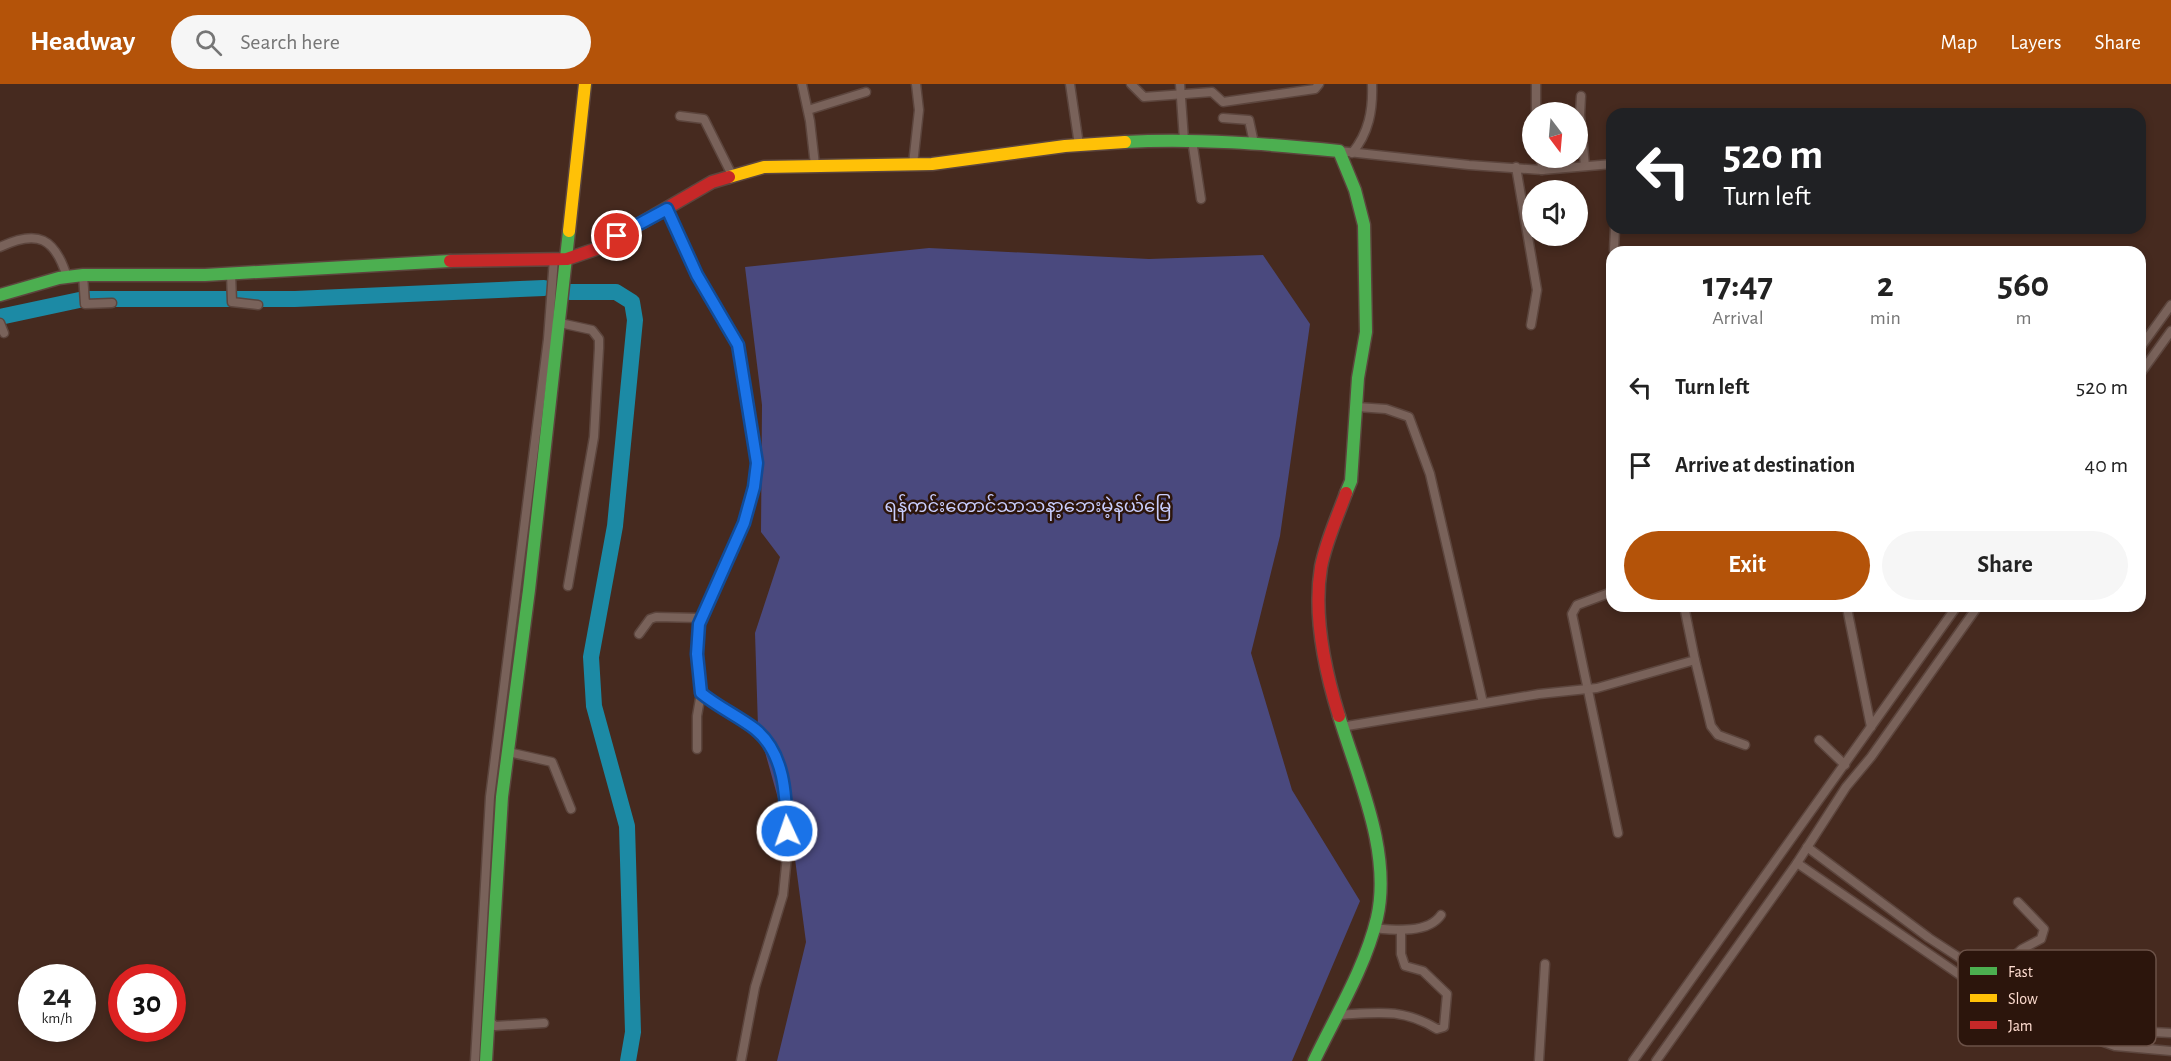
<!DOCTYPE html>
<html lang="en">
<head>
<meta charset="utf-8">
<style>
  body { margin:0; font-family:"Alegreya Sans","Noto Sans Myanmar",sans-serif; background:#f6f6f6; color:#222; height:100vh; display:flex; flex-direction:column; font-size:22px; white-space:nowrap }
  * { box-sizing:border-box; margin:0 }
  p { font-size:20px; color:#767676 }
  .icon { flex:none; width:33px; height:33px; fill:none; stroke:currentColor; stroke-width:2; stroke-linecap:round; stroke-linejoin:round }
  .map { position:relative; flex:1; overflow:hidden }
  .side { position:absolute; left:1606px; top:162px; width:540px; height:366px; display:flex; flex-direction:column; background:#fff; border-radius:18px; box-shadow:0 3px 9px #0003 }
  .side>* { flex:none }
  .top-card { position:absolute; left:1606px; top:24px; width:540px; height:126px; border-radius:18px; box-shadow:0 3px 9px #0003; background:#202124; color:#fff; overflow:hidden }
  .needle { width:39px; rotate:164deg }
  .fabs { position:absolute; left:1522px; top:18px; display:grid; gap:12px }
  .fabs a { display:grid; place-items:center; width:66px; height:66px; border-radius:50%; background:#fff; box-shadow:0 3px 9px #0003; font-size:30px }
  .speed { position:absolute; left:18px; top:880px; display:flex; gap:12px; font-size:30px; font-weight:700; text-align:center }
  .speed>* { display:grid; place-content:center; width:78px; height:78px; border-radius:50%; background:#fff; box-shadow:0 3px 9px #0003; line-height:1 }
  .speed small { font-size:15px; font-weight:400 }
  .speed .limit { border:9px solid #d22; background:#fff; color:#111 }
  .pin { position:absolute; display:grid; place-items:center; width:51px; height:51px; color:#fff; margin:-26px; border:3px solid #fff; border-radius:50%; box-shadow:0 2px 6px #0007 }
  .me { position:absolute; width:66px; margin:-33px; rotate:357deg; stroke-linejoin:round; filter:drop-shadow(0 0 4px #0008) }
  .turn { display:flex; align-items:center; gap:21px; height:126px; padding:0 18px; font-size:27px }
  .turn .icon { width:78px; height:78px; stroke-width:2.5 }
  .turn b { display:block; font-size:42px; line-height:51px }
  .eta { display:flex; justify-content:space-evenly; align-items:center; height:102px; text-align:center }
  .eta b { font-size:36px; font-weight:700; line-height:42px }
  .cta { display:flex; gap:12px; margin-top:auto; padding:12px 18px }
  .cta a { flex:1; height:69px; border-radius:36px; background:#b45309; color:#fff; font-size:24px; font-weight:700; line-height:69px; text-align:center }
  .cta a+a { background:#f6f6f6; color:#222 }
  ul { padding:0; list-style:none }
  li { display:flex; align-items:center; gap:18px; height:78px; padding:0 18px }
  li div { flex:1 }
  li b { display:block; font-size:22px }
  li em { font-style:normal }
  header { display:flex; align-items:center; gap:36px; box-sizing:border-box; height:84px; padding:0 30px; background:#b45309; color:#fff }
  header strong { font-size:28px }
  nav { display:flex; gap:33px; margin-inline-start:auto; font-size:21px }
  .search { width:420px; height:54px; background:#f6f6f6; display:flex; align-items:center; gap:15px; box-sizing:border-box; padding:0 21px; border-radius:33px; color:#767676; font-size:22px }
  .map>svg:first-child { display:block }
  .green { fill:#4a497e }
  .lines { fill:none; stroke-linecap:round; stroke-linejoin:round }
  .river { stroke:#1c8aa5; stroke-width:16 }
  .street-casing { stroke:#5c453d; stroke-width:11 }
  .fast-casing { stroke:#5c453d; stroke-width:15 }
  .slow-casing { stroke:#5c453d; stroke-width:15 }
  .jam-casing { stroke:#5c453d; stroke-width:15 }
  .street { stroke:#79625a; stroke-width:8 }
  .fast { stroke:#4caf50; stroke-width:12 }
  .slow { stroke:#ffc107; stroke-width:12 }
  .jam { stroke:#c62828; stroke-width:12 }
  .route-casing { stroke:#114b97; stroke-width:15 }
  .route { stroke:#1a73e8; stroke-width:10 }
  .labels { text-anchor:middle; stroke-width:5; stroke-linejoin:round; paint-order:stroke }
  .park-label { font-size:18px; fill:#c9cefe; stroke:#2c150c }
  .key { fill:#2c150c; stroke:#6b5147; stroke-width:1.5 }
  .key-label { font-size:16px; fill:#fedcd0 }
</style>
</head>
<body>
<header>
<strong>Headway</strong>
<div class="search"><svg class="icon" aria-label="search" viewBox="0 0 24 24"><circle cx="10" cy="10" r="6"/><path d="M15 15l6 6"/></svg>Search here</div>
<nav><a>Map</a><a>Layers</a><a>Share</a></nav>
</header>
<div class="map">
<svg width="2171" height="977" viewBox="0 0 2171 977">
  <rect width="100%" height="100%" fill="#462a1f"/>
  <!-- green -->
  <path class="green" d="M929 164 1149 175 1263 171 1310 240 1280 452 1251 569 1292 706 1360 817 1292 977H777L806 858 795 775 758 643 755 549 780 473 761 448 762 321 745 183Z"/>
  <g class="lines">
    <!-- river -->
    <g class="river">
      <path d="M570 208H616L632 218 635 236 615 442 591 573 594 622 627 742 633 948 628 977"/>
      <path d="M0 233 84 215H295L544 204"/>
    </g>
    <!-- street casing -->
    <g class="street-casing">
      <g id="street">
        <path d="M802 0 810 37 815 81"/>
        <path d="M1070 0 1079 61"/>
        <path d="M1131 0 1144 13 1212 8 1223 18 1315 5 1319 0"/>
        <path d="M1180 0 1184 56"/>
        <path d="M1536 0V28"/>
        <path d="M1581 12 1580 31 1585 82"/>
        <path d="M808 26 866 8"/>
        <path d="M680 32 704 35 732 91"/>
        <path d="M1223 34 1249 36 1254 59"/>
        <path d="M1192 56 1201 115"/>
        <path d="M1339 67 1469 81 1542 86 1612 80"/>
        <path d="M1352 69C1369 49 1373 26 1372 0"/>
        <path d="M1541 74 1542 86"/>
        <path d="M913 80 919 26 916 0"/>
        <path d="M1516 83 1537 206 1531 241"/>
        <path d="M667 125 697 191 738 261 757 379 754 403 744 439 699 540 697 570 701 609 754 644 770 661 777 673 785 719 787 772 783 811 755 903 741 977"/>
        <path d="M0 163C38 145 55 154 67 193"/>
        <path d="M1614 166 1615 144"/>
        <path d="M231 189 232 218 258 221"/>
        <path d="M83 191 85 220 112 219"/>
        <path d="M0 239 4 249"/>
        <path d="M560 239 592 246 599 255V264L594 353 568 502"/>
        <path d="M2140 264 2171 221"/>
        <path d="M2140 290 2171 247"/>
        <path d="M1357 323 1386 325 1409 333 1430 390 1483 619"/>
        <path d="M1612 508 1577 521 1572 530 1618 749"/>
        <path d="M1848 529 1871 643"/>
        <path d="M639 550 650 535 656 533 700 534"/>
        <path d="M1695 576 1711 642 1718 651 1745 661"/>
        <path d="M1341 643 1539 610 1597 604 1695 576 1684 522"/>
        <path d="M1819 656 1845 681"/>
        <path d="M697 665V632L701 609"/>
        <path d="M508 668 552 678 571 725"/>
        <path d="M1807 763 1929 854 2006 904 2071 931 2152 948 2171 949"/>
        <path d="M1797 779 1989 911 2027 931 2115 962 2171 967"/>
        <path d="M1374 844C1394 846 1428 850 1441 831"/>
        <path d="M1991 894 2022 865 2041 855 2044 845 2018 818"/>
        <path d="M1336 931C1375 929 1401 923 1437 945L1444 943 1447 910 1423 887 1405 882 1401 870V846"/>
        <path d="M489 936 495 942 544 939"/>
        <path d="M475 977 490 713 548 255 554 174"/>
        <path d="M1539 977 1545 880"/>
        <path d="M1633 977 1957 522"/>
        <path d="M1656 977 1797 779 1846 703 1871 673 1978 522"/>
      </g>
    </g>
    <!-- fast casing -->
    <g class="fast-casing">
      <g id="fast">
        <path d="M1125 58C1196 54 1268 60 1339 67L1355 106 1364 141 1366 248 1358 294 1351 397 1346 409"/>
        <path d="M0 211 59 194 83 191H205L450 177"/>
        <path d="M486 977 502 713 529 506 569 147"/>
        <path d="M1314 977C1336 931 1365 884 1377 834 1392 768 1358 695 1339 632"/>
      </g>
    </g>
    <!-- slow casing -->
    <g class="slow-casing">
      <g id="slow">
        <path d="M729 93 764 83 932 80 1065 62 1125 58"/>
        <path d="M569 147 585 0"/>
      </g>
    </g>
    <!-- jam casing -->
    <g class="jam-casing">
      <g id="jam">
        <path d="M450 177 567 175 596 165 712 98 729 93"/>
        <path d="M1339 632C1325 587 1313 531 1321 483 1326 457 1337 434 1346 409"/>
      </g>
    </g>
    <!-- street -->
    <use href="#street" class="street"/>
    <!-- fast -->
    <use href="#fast" class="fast"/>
    <!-- slow -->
    <use href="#slow" class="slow"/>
    <!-- jam -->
    <use href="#jam" class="jam"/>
  </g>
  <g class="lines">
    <!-- route casing -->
    <g class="route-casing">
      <path id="route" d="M617 152 667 125 697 191 738 261 757 379 754 403 744 439 699 540 697 570 701 609C718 623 738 632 755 645 785 669 786 712 787 747"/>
    </g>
    <!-- route -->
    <use href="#route" class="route"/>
  </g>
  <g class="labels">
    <!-- park labels -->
    <g class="park-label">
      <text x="1028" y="428">ရန်ကင်းတောင်သာသနာ့ဘေးမဲ့နယ်မြေ</text>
    </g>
  </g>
  <!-- legend -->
  <rect x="1958" y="866" width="198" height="96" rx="9" class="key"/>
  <rect x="1970" y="883" width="27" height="8" fill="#4caf50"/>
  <rect x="1970" y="910" width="27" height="8" fill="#ffc107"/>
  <rect x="1970" y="937" width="27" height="8" fill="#c62828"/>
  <g class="key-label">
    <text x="2008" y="893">Fast</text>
    <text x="2008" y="920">Slow</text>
    <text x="2008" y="947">Jam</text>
  </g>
</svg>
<div class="fabs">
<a><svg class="needle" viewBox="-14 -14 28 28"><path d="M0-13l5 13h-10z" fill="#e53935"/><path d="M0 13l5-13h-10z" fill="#767676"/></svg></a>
<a><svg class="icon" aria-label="sound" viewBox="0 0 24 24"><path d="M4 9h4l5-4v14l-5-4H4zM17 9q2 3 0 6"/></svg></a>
</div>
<div class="speed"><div>24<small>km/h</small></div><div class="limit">30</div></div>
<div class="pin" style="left:617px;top:152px;background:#d93025"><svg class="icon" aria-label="arrive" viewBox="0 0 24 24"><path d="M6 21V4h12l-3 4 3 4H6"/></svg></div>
<svg class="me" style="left:787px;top:747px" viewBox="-20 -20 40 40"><circle r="17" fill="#1a73e8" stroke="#fff" stroke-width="3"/><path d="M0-11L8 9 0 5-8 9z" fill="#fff"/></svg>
<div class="top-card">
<div class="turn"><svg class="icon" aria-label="left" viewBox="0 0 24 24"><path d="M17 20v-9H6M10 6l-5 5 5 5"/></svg><div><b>520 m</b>Turn left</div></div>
</div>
<section class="side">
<div class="eta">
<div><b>17:47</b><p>Arrival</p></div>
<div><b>2</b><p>min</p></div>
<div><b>560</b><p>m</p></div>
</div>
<ul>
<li><svg class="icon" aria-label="left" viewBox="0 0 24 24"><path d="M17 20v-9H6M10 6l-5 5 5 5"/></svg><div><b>Turn left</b></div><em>520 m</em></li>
<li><svg class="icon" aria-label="arrive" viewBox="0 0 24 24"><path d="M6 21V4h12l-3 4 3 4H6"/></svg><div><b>Arrive at destination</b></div><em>40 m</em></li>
</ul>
<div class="cta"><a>Exit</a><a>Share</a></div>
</section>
</div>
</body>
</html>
